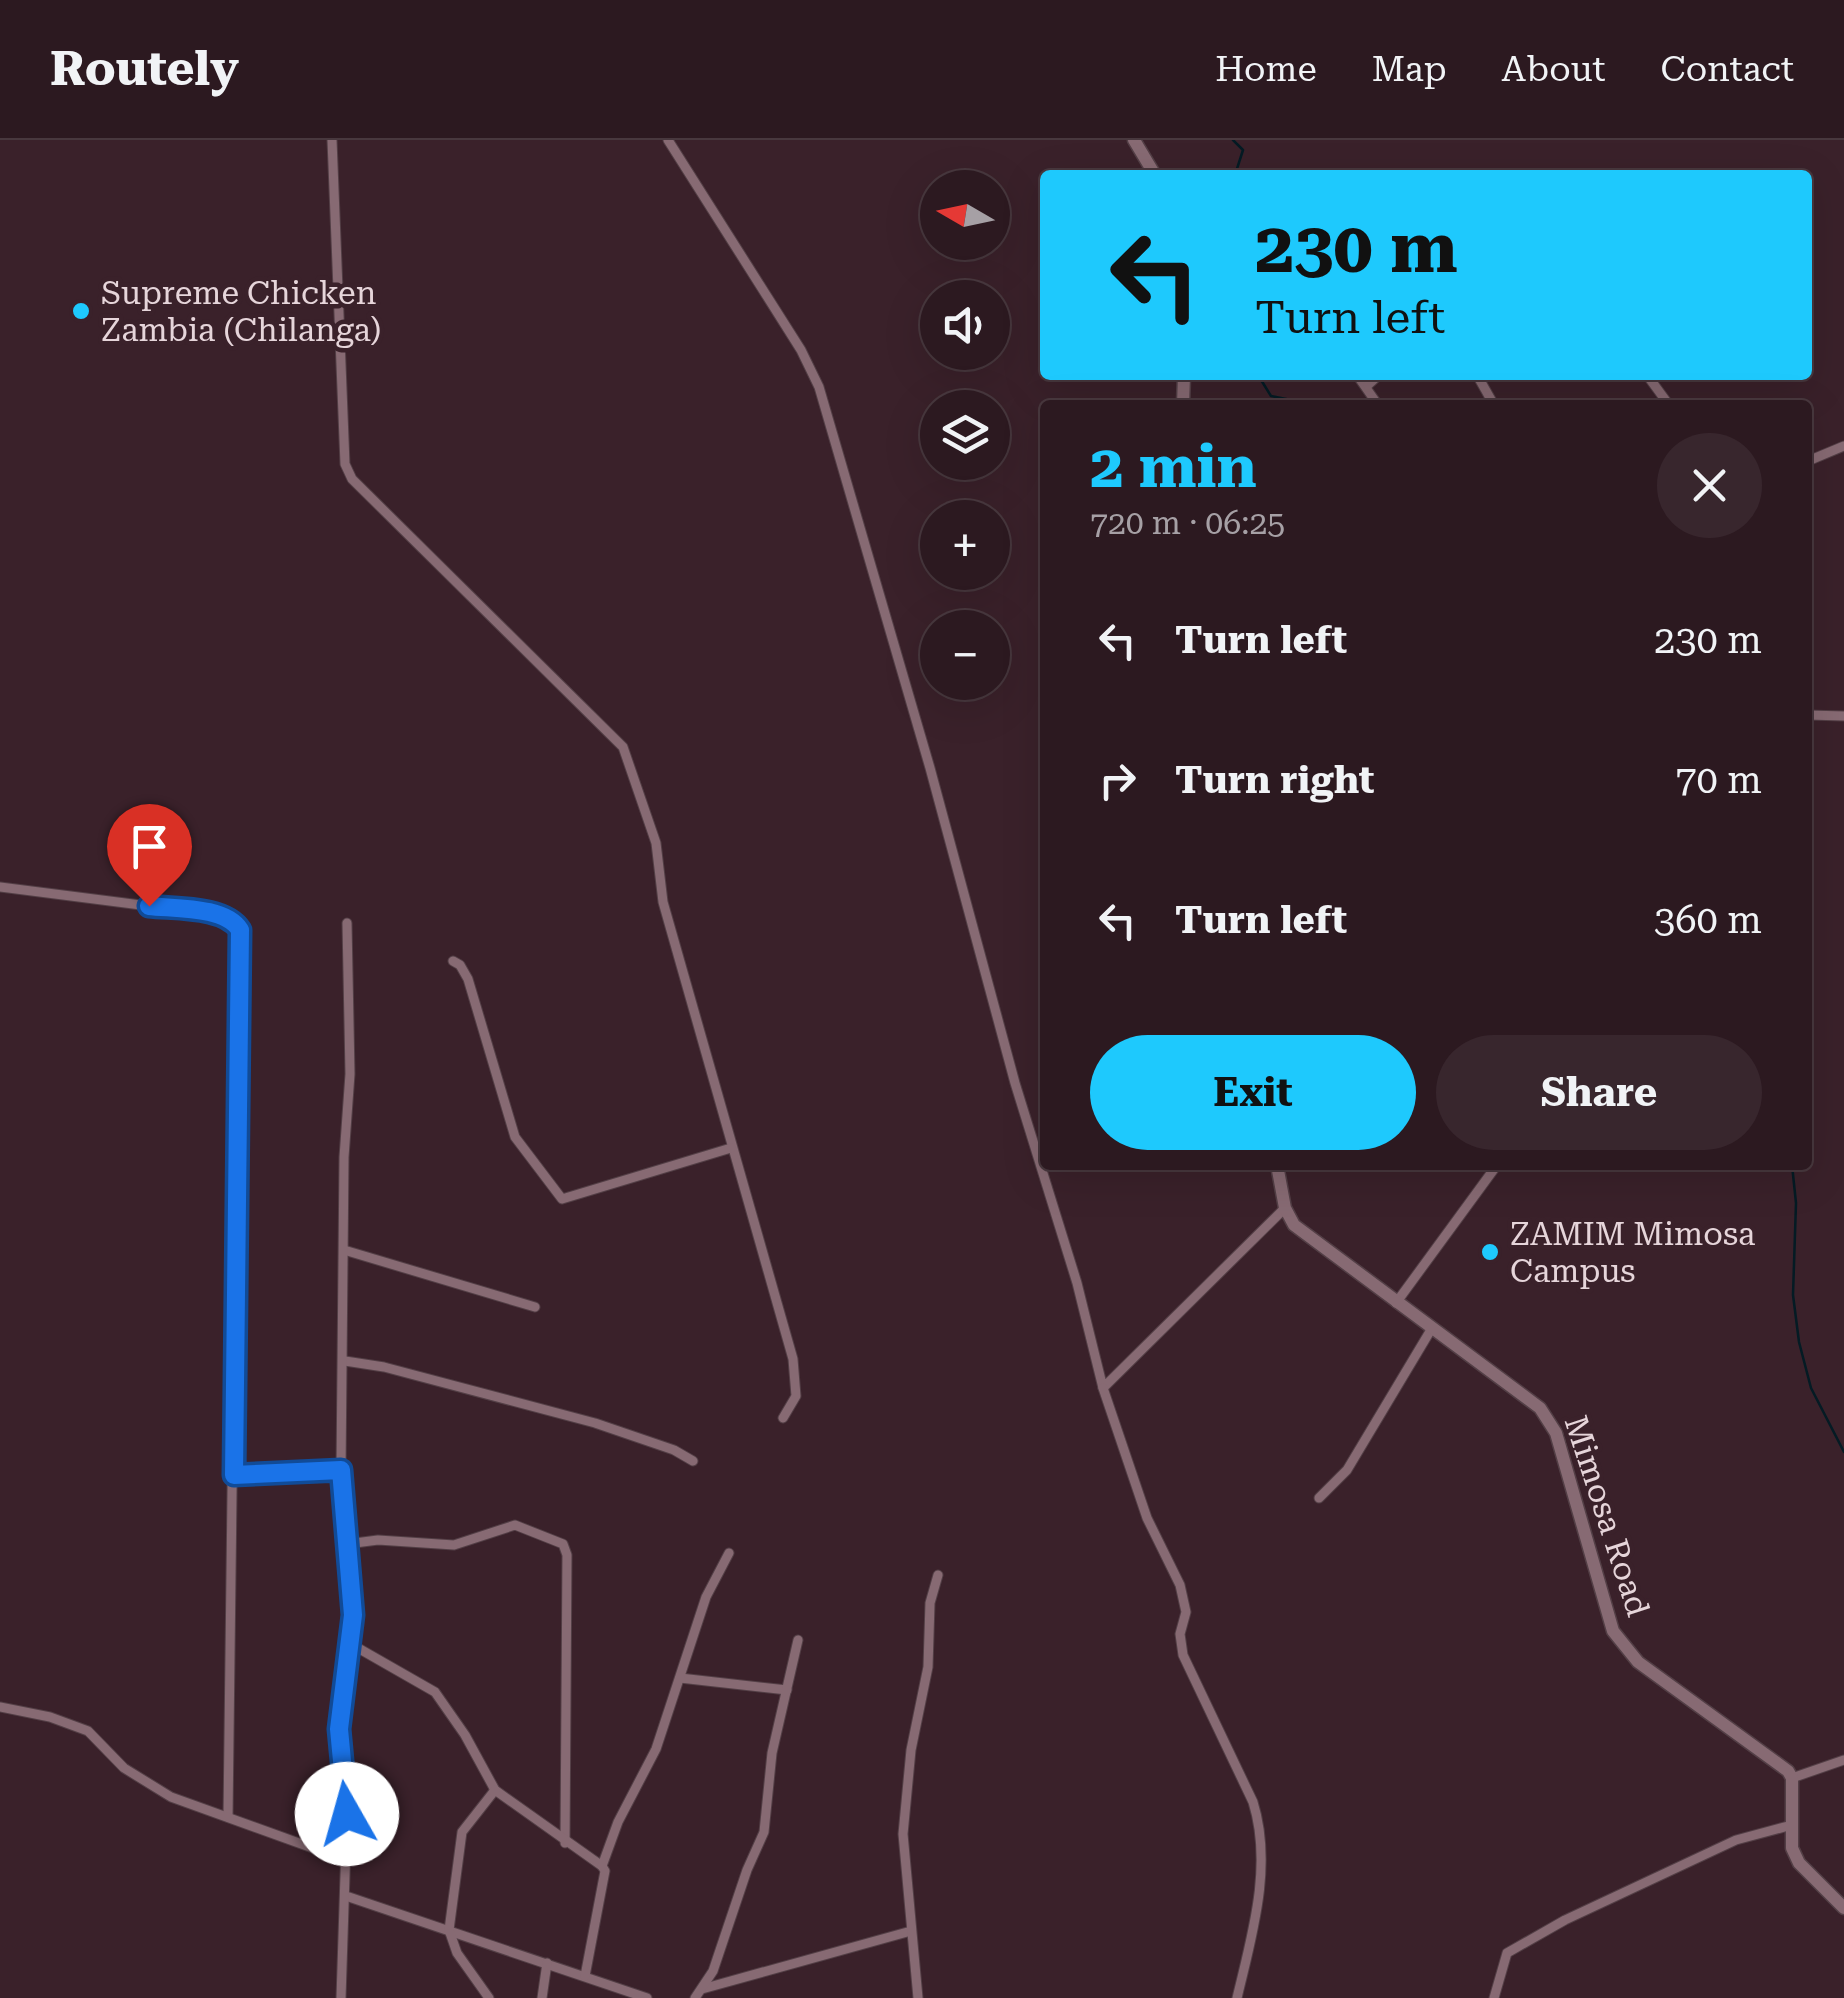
<!DOCTYPE html>
<html lang="en">
<head>
<meta charset="utf-8">
<style>
  body { margin:0; font-family:"Roboto Serif",serif; background:#38262d; color:#f1f3f6; height:100vh; display:flex; flex-direction:column; font-size:38px; white-space:nowrap }
  * { box-sizing:border-box; margin:0 }
  p { font-size:32px; color:#a6a0a5 }
  .icon { flex:none; width:55px; height:55px; fill:none; stroke:currentColor; stroke-width:2; stroke-linecap:round; stroke-linejoin:round }
  .map { position:relative; flex:1; overflow:hidden }
  .sheet { position:absolute; left:1040px; top:260px; width:772px; height:770px; display:flex; flex-direction:column; background:#2c1920; border-radius:10px; box-shadow:0 10px 40px #0002,0 0 0 2px #48383e }
  .sheet>* { flex:none }
  .top-card { position:absolute; left:1040px; top:30px; width:772px; height:210px; border-radius:10px; box-shadow:0 10px 40px #0002,0 0 0 2px #48383e; background:#1ec9fd; color:#111; overflow:hidden }
  .needle { width:65px; rotate:279deg }
  .controls { position:absolute; left:920px; top:30px; display:grid; gap:20px }
  .controls a { display:grid; place-items:center; width:90px; height:90px; border-radius:50%; background:#2c1920; box-shadow:0 10px 40px #0002,0 0 0 2px #48383e; font-size:50px }
  .pin { position:absolute; display:grid; place-items:center; width:85px; height:85px; color:#fff; margin:-102px -42px; border-radius:50% 50% 50% 0; rotate:-45deg; box-shadow:0 0 10px #0007 }
  .pin .icon { rotate:45deg }
  .me { position:absolute; width:110px; margin:-55px; rotate:353deg; stroke-linejoin:round; filter:drop-shadow(0 0 8px #0008) }
  .turn { display:flex; align-items:center; gap:35px; height:210px; padding:0 50px; font-size:45px }
  .turn .icon { width:130px; height:130px; stroke-width:2.5 }
  .turn b { display:block; font-size:70px; line-height:85px }
  .round { display:grid; place-items:center; flex:none; width:105px; height:105px; border-radius:52px; background:#38262d }
  .head { display:flex; align-items:center; justify-content:space-between; height:170px; padding:0 50px }
  h1 { font-size:60px; font-weight:700; line-height:75px; color:#1ec9fd }
  .primary-button { display:flex; gap:20px; margin-top:auto; padding:20px 50px }
  .primary-button a { flex:1; height:115px; border-radius:60px; background:#1ec9fd; color:#111; font-size:40px; font-weight:700; line-height:115px; text-align:center }
  .primary-button a+a { background:#38262d; color:#f1f3f6 }
  ul { padding:0; list-style:none }
  li { display:flex; align-items:center; gap:30px; height:140px; padding:0 50px }
  li div { flex:1 }
  li b { display:block; font-size:38px }
  li em { font-style:normal }
  header { display:flex; align-items:center; gap:60px; box-sizing:border-box; height:140px; padding:0 50px; background:#2c1920; border-bottom:2px solid #48383e }
  header strong { font-size:48px }
  nav { display:flex; gap:55px; margin-inline-start:auto; font-size:35px }
  .map>svg:first-child { display:block }
  .lines { fill:none; stroke-linecap:round; stroke-linejoin:round }
  .stream { stroke:#041b24; stroke-width:2.5 }
  .street-casing { stroke:#533f46; stroke-width:11 }
  .secondary-casing { stroke:#533f46; stroke-width:15 }
  .street { stroke:#876a73; stroke-width:9 }
  .secondary { stroke:#876a73; stroke-width:12 }
  .route-casing { stroke:#114b97; stroke-width:25 }
  .route { stroke:#1a73e8; stroke-width:18 }
  .poi-dot { fill:#1ec9fd; stroke:#3a212a; stroke-width:4 }
  .labels { text-anchor:middle; stroke-width:9; stroke-linejoin:round; paint-order:stroke }
  .poi-label { font-size:32px; fill:#e6d5da; stroke:#3a212a; text-anchor:start }
  .street-label { font-size:32px; fill:#e6d5da; stroke:#3a212a }
</style>
</head>
<body>
<header>
<strong>Routely</strong>
<nav><a>Home</a><a>Map</a><a>About</a><a>Contact</a></nav>
</header>
<div class="map">
<svg width="1844" height="1858" viewBox="0 0 1844 1858">
  <rect width="100%" height="100%" fill="#3a212a"/>
  <g class="lines">
    <!-- stream -->
    <g class="stream">
      <path d="M1233 0 1243 10 1235 35"/>
      <path d="M1258 235 1271 256 1316 265"/>
      <path d="M1792 1025 1796 1063 1793 1155 1799 1202 1811 1248 1844 1312"/>
    </g>
    <!-- street casing -->
    <g class="street-casing">
      <g id="street">
        <path d="M332 0 345 324 352 339 623 607 656 703 663 762 793 1219 796 1256 783 1278"/>
        <path d="M668 0 801 210 819 247 930 628 1015 943 1077 1143 1103 1248 1285 1068"/>
        <path d="M1357 235 1378 265"/>
        <path d="M1477 235 1494 265"/>
        <path d="M1647 235 1669 265"/>
        <path d="M1368 245 1379 235"/>
        <path d="M1808 321 1844 306"/>
        <path d="M1808 575 1844 576"/>
        <path d="M0 747 219 775 234 781 239 790 228 1677"/>
        <path d="M453 821 460 825 468 839 515 997 562 1059 731 1008"/>
        <path d="M344 1110 535 1167"/>
        <path d="M1396 1163 1497 1025"/>
        <path d="M345 1221 384 1227 595 1283 674 1310 693 1321"/>
        <path d="M1103 1248 1147 1378 1180 1445 1186 1472 1180 1494 1183 1515 1253 1662C1273 1726 1252 1795 1237 1858"/>
        <path d="M233 1335 341 1330"/>
        <path d="M1319 1358 1347 1330 1432 1188"/>
        <path d="M347 1404 378 1400 454 1405 515 1385 563 1404 567 1415 565 1703"/>
        <path d="M351 1504 435 1552 465 1595 495 1650 602 1726"/>
        <path d="M680 1538 787 1550"/>
        <path d="M0 1567 50 1577 88 1591 124 1628 171 1657 346 1720"/>
        <path d="M1792 1638 1844 1620"/>
        <path d="M346 1756 647 1858"/>
        <path d="M585 1836 605 1731 602 1726 618 1682 656 1609 706 1457 729 1413"/>
        <path d="M702 1849 911 1791"/>
        <path d="M341 1858 347 1674 339 1589 353 1475 341 1330 344 1017 350 934 347 783"/>
        <path d="M489 1858 457 1813 449 1790 462 1692 495 1650"/>
        <path d="M542 1858 547 1823"/>
        <path d="M695 1858 713 1831 747 1730 764 1692 772 1613 798 1500"/>
        <path d="M918 1858 903 1694 911 1610 928 1527 930 1463 938 1435"/>
        <path d="M1494 1858 1507 1813 1565 1780 1736 1700 1792 1685"/>
      </g>
    </g>
    <!-- secondary casing -->
    <g class="secondary-casing">
      <g id="secondary">
        <path d="M1134 0 1155 35"/>
        <path d="M1183 265 1184 235"/>
        <path d="M1277 1025 1285 1068 1294 1085 1540 1268 1556 1293 1613 1491 1638 1522 1788 1631 1792 1638V1708L1799 1723 1844 1768"/>
      </g>
    </g>
    <!-- street -->
    <use href="#street" class="street"/>
    <!-- secondary -->
    <use href="#secondary" class="secondary"/>
  </g>
  <g class="lines">
    <!-- route casing -->
    <g class="route-casing">
      <path id="route" d="M149 766C175 769 225 766 240 790L234 1335 341 1330 353 1475 339 1589 347 1674"/>
    </g>
    <!-- route -->
    <use href="#route" class="route"/>
  </g>
  <!-- markers -->
  <g class="poi-dot">
    <circle cx="81" cy="171" r="10"/>
    <circle cx="1490" cy="1112" r="10"/>
  </g>
  <g class="labels">
    <!-- poi labels -->
    <g class="poi-label">
      <text x="101" y="164">Supreme Chicken<tspan x="101" dy="37">Zambia (Chilanga)</tspan></text>
      <text x="1510" y="1105">ZAMIM Mimosa<tspan x="1510" dy="37">Campus</tspan></text>
    </g>
    <!-- street labels -->
    <g class="street-label">
      <text transform="translate(1607 1376) rotate(72)" y="11">Mimosa Road</text>
    </g>
  </g>
</svg>
<div class="controls">
<a><svg class="needle" viewBox="-14 -14 28 28"><path d="M0-13l5 13h-10z" fill="#e53935"/><path d="M0 13l5-13h-10z" fill="#a6a0a5"/></svg></a>
<a><svg class="icon" aria-label="sound" viewBox="0 0 24 24"><path d="M4 9h4l5-4v14l-5-4H4zM17 9q2 3 0 6"/></svg></a>
<a><svg class="icon" aria-label="layers" viewBox="0 0 24 24"><path d="M12 4l9 5-9 5-9-5zM3 14l9 5 9-5"/></svg></a>
<a>+</a>
<a>−</a>
</div>
<div class="pin" style="left:149px;top:766px;background:#d93025"><svg class="icon" aria-label="arrive" viewBox="0 0 24 24"><path d="M6 21V4h12l-3 4 3 4H6"/></svg></div>
<svg class="me" style="left:347px;top:1674px" viewBox="-20 -20 40 40"><circle r="19" fill="#fff"/><path d="M0-13L10 11 0 6-10 11z" fill="#1a73e8"/></svg>
<div class="top-card">
<div class="turn"><svg class="icon" aria-label="left" viewBox="0 0 24 24"><path d="M17 20v-9H6M10 6l-5 5 5 5"/></svg><div><b>230 m</b>Turn left</div></div>
</div>
<section class="sheet">
<div class="head"><div><h1>2 min</h1><p>720 m · 06:25</p></div><a class="round"><svg class="icon" aria-label="close" viewBox="0 0 24 24"><path d="M6 6l12 12M18 6L6 18"/></svg></a></div>
<ul>
<li><svg class="icon" aria-label="left" viewBox="0 0 24 24"><path d="M17 20v-9H6M10 6l-5 5 5 5"/></svg><div><b>Turn left</b></div><em>230 m</em></li>
<li><svg class="icon" aria-label="right" viewBox="0 0 24 24"><path d="M7 20v-9h11M14 6l5 5-5 5"/></svg><div><b>Turn right</b></div><em>70 m</em></li>
<li><svg class="icon" aria-label="left" viewBox="0 0 24 24"><path d="M17 20v-9H6M10 6l-5 5 5 5"/></svg><div><b>Turn left</b></div><em>360 m</em></li>
</ul>
<div class="primary-button"><a>Exit</a><a>Share</a></div>
</section>
</div>
</body>
</html>
